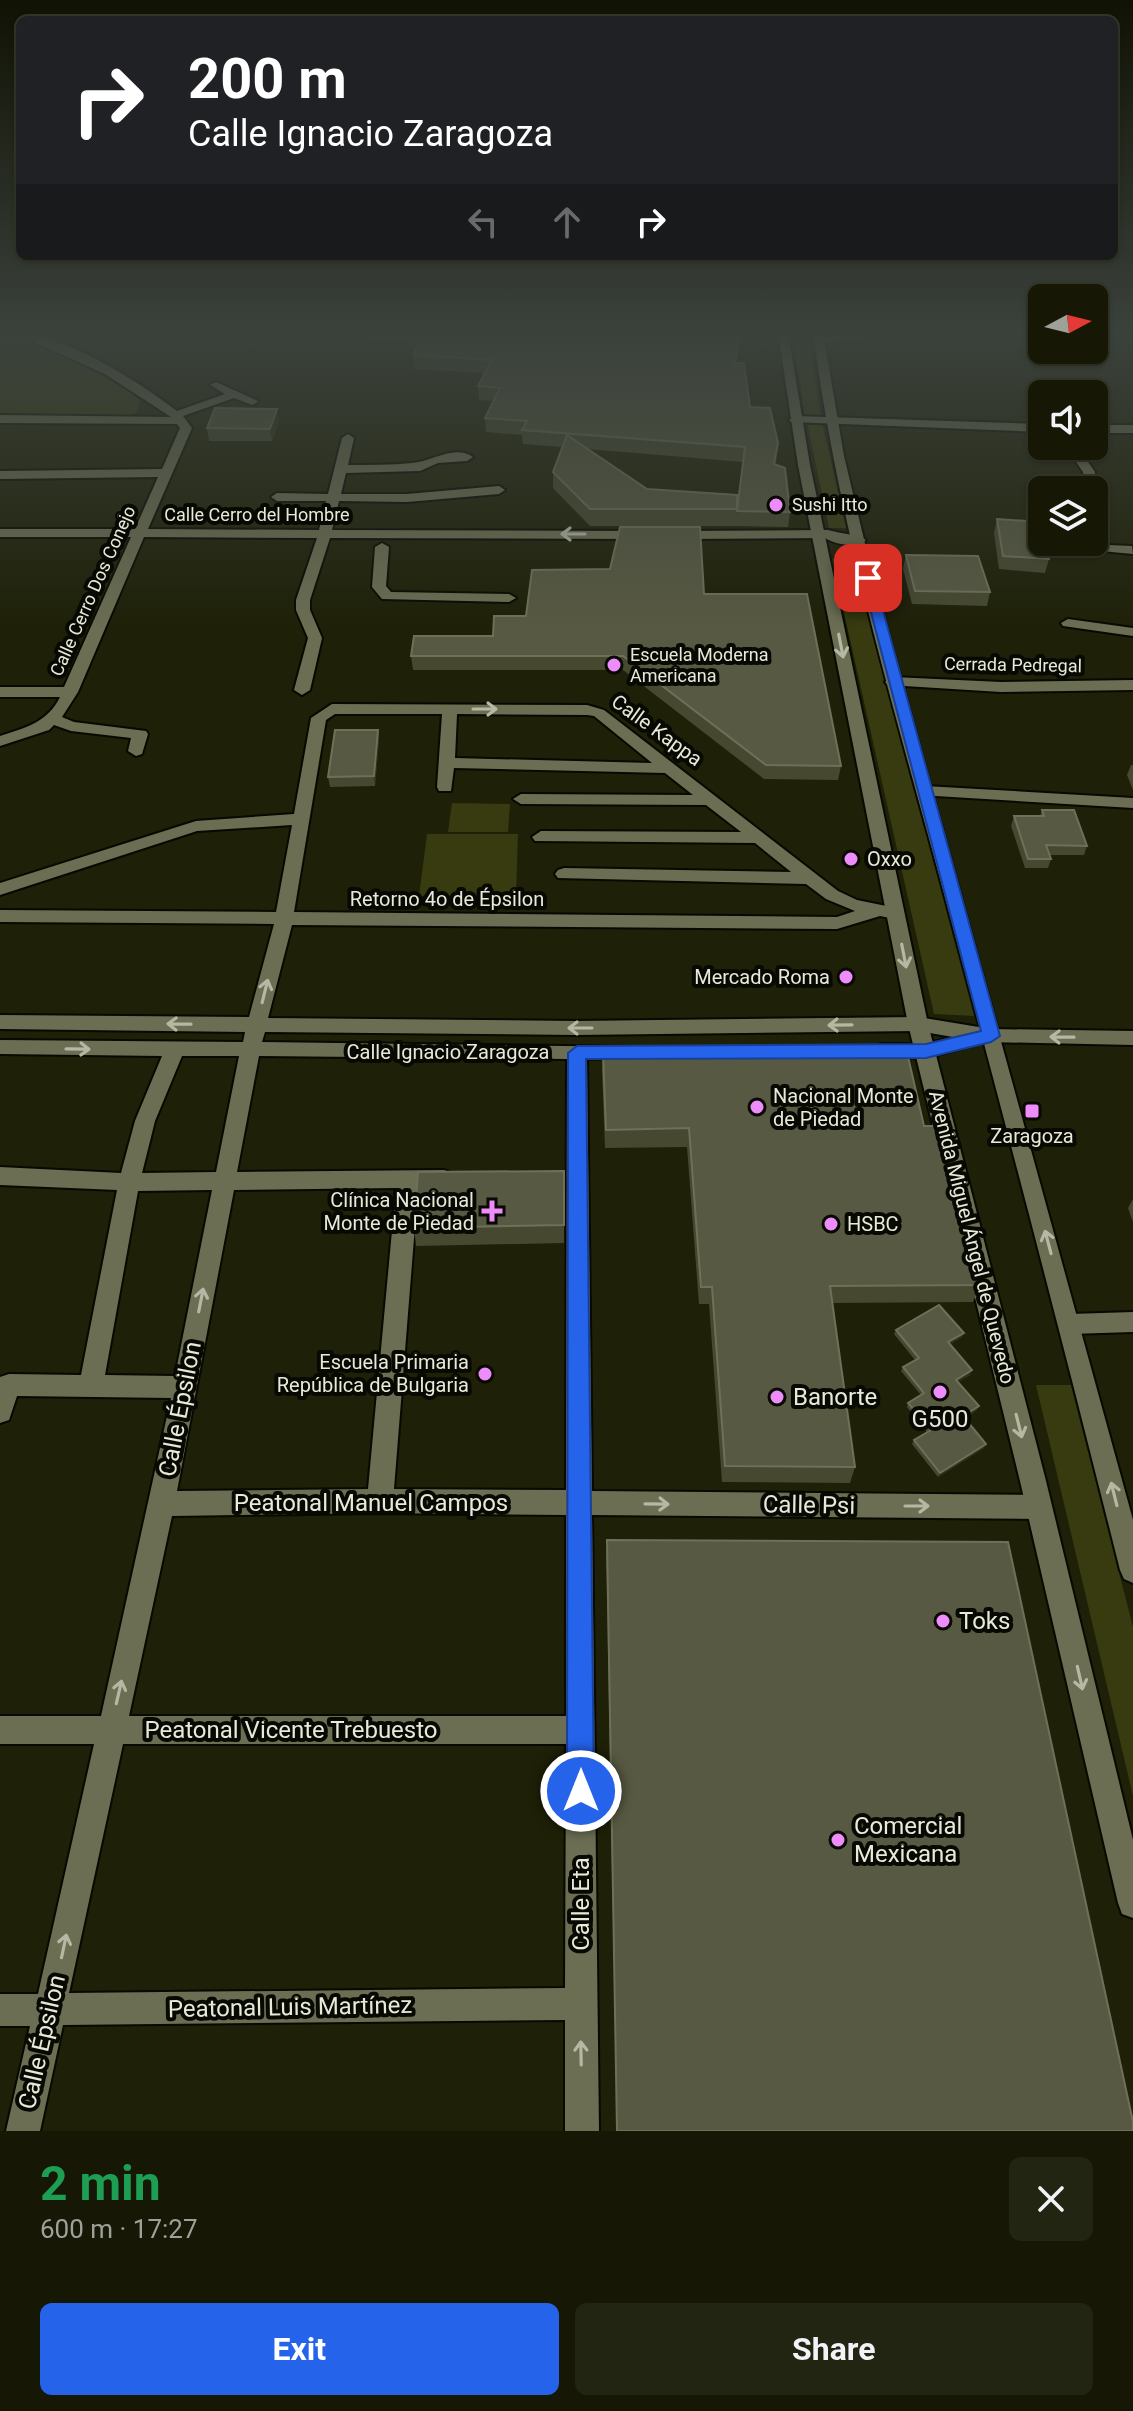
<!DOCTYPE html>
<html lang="en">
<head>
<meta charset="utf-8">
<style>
  body { margin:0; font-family:Roboto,sans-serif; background:#232513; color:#f1f3f6; height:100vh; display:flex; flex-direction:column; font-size:30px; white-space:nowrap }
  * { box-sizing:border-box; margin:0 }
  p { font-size:26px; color:#9ea09a }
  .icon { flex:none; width:44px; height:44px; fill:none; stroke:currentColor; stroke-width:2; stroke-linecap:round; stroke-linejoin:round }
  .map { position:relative; height:2131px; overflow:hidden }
  .sheet { display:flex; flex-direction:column; background:#161805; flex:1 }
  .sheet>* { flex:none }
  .hud { position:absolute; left:16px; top:16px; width:1102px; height:244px; border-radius:12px; box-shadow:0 2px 6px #0004,0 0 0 2px #353727; background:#202124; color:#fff; overflow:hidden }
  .needle { width:52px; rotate:83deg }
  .tools { position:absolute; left:1028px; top:284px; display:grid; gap:16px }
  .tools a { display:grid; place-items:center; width:80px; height:80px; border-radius:12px; background:#161805; box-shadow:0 2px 6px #0004,0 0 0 2px #353727; font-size:40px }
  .pin { position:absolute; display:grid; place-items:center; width:68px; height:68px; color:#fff; margin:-34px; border-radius:16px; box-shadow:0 4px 12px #0006 }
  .me { position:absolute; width:88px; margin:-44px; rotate:0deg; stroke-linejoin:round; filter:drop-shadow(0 0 6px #0008) }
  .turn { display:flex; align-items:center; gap:28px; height:168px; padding:0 40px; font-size:36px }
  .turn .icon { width:104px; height:104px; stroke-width:2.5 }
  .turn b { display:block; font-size:56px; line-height:68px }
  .lanes { display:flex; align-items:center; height:76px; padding:0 40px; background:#0003; justify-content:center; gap:40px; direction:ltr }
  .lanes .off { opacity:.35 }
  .round { display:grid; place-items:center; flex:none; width:84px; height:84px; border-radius:12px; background:#232513 }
  .headline { display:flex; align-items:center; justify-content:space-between; height:136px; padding:0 40px }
  h1 { font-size:48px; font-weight:700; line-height:60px; color:#1e9e55 }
  .action { display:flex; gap:16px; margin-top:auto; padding:16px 40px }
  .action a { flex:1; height:92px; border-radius:12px; background:#2563eb; color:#fff; font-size:32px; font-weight:700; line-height:92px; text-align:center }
  .action a+a { background:#232513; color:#f1f3f6 }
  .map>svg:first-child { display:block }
  .green { fill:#383b0f }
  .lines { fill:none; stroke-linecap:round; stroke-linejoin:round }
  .street-casing { stroke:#080900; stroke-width:4 }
  .secondary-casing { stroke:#080900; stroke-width:4 }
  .street { fill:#6b6e53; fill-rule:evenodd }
  .secondary { fill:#6b6e53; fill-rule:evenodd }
  .wall { fill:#464830 }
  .shaded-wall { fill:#2f3118 }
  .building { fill:#575942; stroke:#6e705a; stroke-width:2 }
  .oneway { stroke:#b5b8a3 }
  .route { fill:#2563eb; stroke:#184099; stroke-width:2 }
  .poi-dot { fill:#ed8cfa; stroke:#080902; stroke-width:3 }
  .labels { text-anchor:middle; stroke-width:8; stroke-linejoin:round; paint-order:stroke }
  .far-poi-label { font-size:18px; fill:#e7e9d9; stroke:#080902; text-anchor:start }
  .far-street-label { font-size:18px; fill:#e7e9d9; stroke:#080902 }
  .street-label { font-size:20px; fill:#e7e9d9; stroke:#080902 }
  .poi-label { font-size:20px; fill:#e7e9d9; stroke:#080902; text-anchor:start }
  .near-poi-label { font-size:24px; fill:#e7e9d9; stroke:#080902; text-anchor:start }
  .near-street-label { font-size:24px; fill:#e7e9d9; stroke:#080902 }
</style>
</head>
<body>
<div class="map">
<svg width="1133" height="2131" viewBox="0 0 1133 2131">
  <rect width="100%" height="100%" fill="#1e2007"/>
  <!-- green -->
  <g class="green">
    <path d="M0 333 27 337 127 389 140 401 137 412 126 418 0 417Z"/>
    <path d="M794 342H809L821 416H805Z"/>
    <path d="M807 422H822L846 528H829Z"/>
    <path d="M832 559H854L974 1016 934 1014Z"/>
    <path d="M452 803 510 804 508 832H448Z"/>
    <path d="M427 834H518L516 896H419Z"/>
    <path d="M1036 1385H1071L1133 1627V1796Z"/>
  </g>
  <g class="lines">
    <!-- street casing -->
    <g class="street-casing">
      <g id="street">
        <path d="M11 332C61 332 137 380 177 411L225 394 210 385 216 382 256 400 258 402 252 405 234 398 183 416 192 428 148 529 319 530 326 501H277L271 497 277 493 328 494 342 438 348 434 354 438 348 465C369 465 391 465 412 463 431 462 455 444 473 457L467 461 438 463 420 471 346 473 341 494H407L499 486 505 490 499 494 407 502 339 501 332 530 644 531 651 535 644 539 330 538 310 600V610L322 638 310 690 302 695 294 690 308 638 296 610V600L317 538 144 537 78 692 62 717 74 722 146 731 148 734 142 754 136 756 128 751 131 738 71 731 54 725 49 730 0 746V736C25 728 48 722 60 697H0V687H64L131 537H0V529H135L158 477 0 479V471L162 469 180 428 177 424 0 423V415L171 417 105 374Z"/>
        <path d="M860 332H900L819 343 814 340Z"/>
        <path d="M795 416 1042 424V432L791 422 789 420Z"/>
        <rect x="1094" y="425" width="39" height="8"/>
        <path d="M1065 446H1077L1095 472 1094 493 1084 490 1083 472Z"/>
        <path d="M828 530C838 533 860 535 866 540 855 548 837 545 825 538L676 539 669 535 676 531Z"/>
        <path d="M1041 542 1132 546 1133 554 1048 546Z"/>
        <path d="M382 543 389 547 386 586 391 592 509 594 516 598 509 602 382 599 372 587 375 547Z"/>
        <path d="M1068 619 1133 628V636L1063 626 1061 623Z"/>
        <path d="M893 677 1001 682 1133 680V690L1001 692 888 685 885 682Z"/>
        <path d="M332 704 587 705 604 710 838 891 857 900 901 909 904 913 895 919 880 916 837 929 292 925 268 1018 576 1021 918 1017 991 1029 1133 1031V1045L986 1042 926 1058H881L871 1051 881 1044H926L953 1037 918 1031 576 1035 265 1032 262 1042 636 1047 639 1052 636 1057 587 1059 592 1491 1039 1495 1048 1498 1052 1507 1048 1516 1039 1519 592 1515 599 2131H565V2020L63 2025 40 2131H6L30 2026H0V1994H38L94 1744H0V1716H101L171 1398 17 1396 9 1420 0 1423V1377L9 1374 81 1375 117 1190 0 1185V1167L121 1173 135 1121 162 1056 0 1054V1040L243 1042 245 1032 0 1029V1015L249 1017 274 924 0 922V910L276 912 292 825 197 831 0 895V883L196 821 294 814 311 718ZM335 714H442L437 787 439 791H451L454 768 665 773 693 795 521 794 513 799 521 804 706 805 741 832 541 831 532 837 535 841 755 843 791 872 564 868 558 870 555 874 558 878 806 884 826 899 855 911 837 917 294 912 326 720ZM457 714 587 715 594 716 652 763 455 758ZM182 1056H239L216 1172 142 1173 155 1121ZM259 1056 567 1059 566 1490 394 1489 418 1188 452 1185 455 1179 452 1173 444 1170 237 1172ZM396 1188 368 1489 177 1491 234 1190ZM212 1190 175 1376 105 1375 138 1191ZM380 1513 566 1515V1716H129L172 1516ZM123 1744H566L565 1988 69 1993Z"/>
        <path d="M925 786 1133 798V808L919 795 917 791Z"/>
        <path d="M1133 1312V1332L1070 1334 1062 1331 1058 1324 1062 1317 1070 1314Z"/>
      </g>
    </g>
    <!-- secondary casing -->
    <g class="secondary-casing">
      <g id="secondary">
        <path d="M778 332H788L810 465 928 1024 1046 1481 1133 1840V1918L1122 1914 1118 1903 1020 1481 908 1024 798 465Z"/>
        <path d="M813 332H823L844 456 874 581 1133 1520V1583L1124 1579 1120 1570C1062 1338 1001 1106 939 875 890 695 837 517 813 332Z"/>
      </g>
    </g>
    <!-- street -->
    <use href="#street" class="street"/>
    <!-- secondary -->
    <use href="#secondary" class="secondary"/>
  </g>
  <!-- wall -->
  <g class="wall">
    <path d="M299 332H732V334L739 349 736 363 750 407 777 458 775 464 790 512 788 527 735 526 743 462 588 449 647 489 737 509 735 526H590L553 488V472L562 447 523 444 522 435 486 432 485 418 494 401 479 400 478 386 485 373 414 369 413 355 420 342 300 334Z"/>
    <path d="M279 421 272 441H209L207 428Z"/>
    <path d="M997 519 1049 559 1045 573 999 569 994 533Z"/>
    <path d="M906 555 990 592 987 606 912 604 903 569Z"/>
    <path d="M704 594 841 766 838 780 764 779 623 670H413L411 656 493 636 526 616Z"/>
    <path d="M378 730 379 739 375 786 330 787 328 777Z"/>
    <path d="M1131 765H1133V790L1127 775Z"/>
    <path d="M1042 810 1087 846 1084 855H1050L1051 859 1048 868H1025L1011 826 1014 816H1040Z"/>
    <path d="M603 1052 924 1126 980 1285 973 1302 832 1303 855 1467 850 1483 722 1482 709 1304H699L687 1147 605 1148 602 1070Z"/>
    <path d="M564 1171V1243L416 1246 414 1228Z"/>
    <path d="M1133 1199V1222L1128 1208Z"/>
    <path d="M896 1330 962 1337 950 1344 970 1375 958 1382 977 1410 965 1418 984 1448 938 1477 912 1444 914 1440 927 1432 907 1407 908 1403 921 1395 901 1371 903 1367 915 1360 894 1334Z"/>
    <path d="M606 1548 1133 2131H617Z"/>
  </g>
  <!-- shaded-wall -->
  <g class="shaded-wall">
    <path d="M277 409 279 421 272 441 270 429Z"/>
    <path d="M378 730 379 739 375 786 374 776Z"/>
    <path d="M964 1333 962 1337 946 1346 948 1342Z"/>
    <path d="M972 1370 970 1375 955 1384 956 1380Z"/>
    <path d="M979 1406 977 1410 961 1420 963 1416Z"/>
    <path d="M986 1444 984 1448 938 1477 940 1473Z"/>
  </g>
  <!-- building -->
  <g class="building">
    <path d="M424 332H731L730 334 740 335 735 363H744L750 407 770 408 778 443 774 464 785 468 790 512 737 511 745 447 522 430 527 421 485 418 500 388 478 386 492 360 413 355Z"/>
    <path d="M215 408 277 409 270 429 207 428Z"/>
    <path d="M567 435 647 489 737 495V509H590L553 472Z"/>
    <path d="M997 519 1042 522V542H1046L1049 559 1003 556Z"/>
    <path d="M620 527H700L704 594H807L841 766 766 765 623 656H411L414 636H493L494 616H526L532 570 610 569Z"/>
    <path d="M906 555 978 556 990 592 915 591Z"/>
    <path d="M335 730H378L374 776 328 777Z"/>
    <path d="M1042 810H1074L1087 846 1046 845 1051 859H1028L1014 816H1044Z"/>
    <path d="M906 1048 924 1126H940L980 1285 830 1286 855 1467 725 1466 712 1287H701L689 1128 606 1130 603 1052Z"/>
    <path d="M564 1171V1225L414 1228 418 1172Z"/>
    <path d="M939 1305 964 1333 948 1342 972 1370 956 1380 979 1406 963 1416 986 1444 940 1473 914 1440 931 1430 908 1403 924 1393 903 1367 919 1358 896 1330Z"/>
    <path d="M607 1540 1008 1542 1133 2122V2131H617Z"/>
  </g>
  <!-- one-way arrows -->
  <defs><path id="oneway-shaft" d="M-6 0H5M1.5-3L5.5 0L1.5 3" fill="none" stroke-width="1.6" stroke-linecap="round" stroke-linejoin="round" transform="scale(2)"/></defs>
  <g class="oneway">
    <use href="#oneway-shaft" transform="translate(573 534) rotate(-180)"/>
    <use href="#oneway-shaft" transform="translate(841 646) rotate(79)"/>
    <use href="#oneway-shaft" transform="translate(485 709)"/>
    <use href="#oneway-shaft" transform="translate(904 956) rotate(79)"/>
    <use href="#oneway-shaft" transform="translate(265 991) rotate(-76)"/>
    <use href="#oneway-shaft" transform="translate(179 1024) rotate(-179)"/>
    <use href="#oneway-shaft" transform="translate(840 1025) rotate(179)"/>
    <use href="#oneway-shaft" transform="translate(580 1028) rotate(180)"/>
    <use href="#oneway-shaft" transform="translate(1062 1037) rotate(-179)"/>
    <use href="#oneway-shaft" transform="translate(78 1049) rotate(1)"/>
    <use href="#oneway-shaft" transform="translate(1048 1242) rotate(-105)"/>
    <use href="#oneway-shaft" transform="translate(201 1300) rotate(-79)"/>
    <use href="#oneway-shaft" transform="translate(1019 1426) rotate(76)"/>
    <use href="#oneway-shaft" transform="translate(1114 1494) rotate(-104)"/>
    <use href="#oneway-shaft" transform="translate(657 1504) rotate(1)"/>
    <use href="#oneway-shaft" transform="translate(917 1506)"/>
    <use href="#oneway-shaft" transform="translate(1080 1678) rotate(77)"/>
    <use href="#oneway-shaft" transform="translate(119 1692) rotate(-77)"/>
    <use href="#oneway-shaft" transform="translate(64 1946) rotate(-78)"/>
    <use href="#oneway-shaft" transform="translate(581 2053) rotate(-91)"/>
  </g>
  <!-- sky -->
  <linearGradient id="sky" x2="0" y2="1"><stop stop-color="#101204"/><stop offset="0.53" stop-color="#3b423c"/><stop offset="1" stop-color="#3b423c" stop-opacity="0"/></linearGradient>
  <rect width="1133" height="631" fill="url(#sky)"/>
  <!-- route -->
  <path class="route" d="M868 575 874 578 1000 1036 991 1042 926 1058 586 1059 594 1791 590 1800 581 1804 571 1800 567 1791 568 1053 577 1046 926 1044 981 1031 862 578Z"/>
  <!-- markers -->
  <g class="poi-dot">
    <circle cx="776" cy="505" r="8"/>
    <circle cx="614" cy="665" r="8"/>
    <circle cx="851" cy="859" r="8"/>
    <circle cx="846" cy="977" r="8"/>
    <circle cx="757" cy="1107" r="8"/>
    <rect x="1024" y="1103" width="16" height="16" rx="4"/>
    <path d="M488 1199h8v8h8v8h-8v8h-8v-8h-8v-8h8z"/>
    <circle cx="831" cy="1224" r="8"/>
    <circle cx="485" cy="1374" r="8"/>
    <circle cx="940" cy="1392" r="8"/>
    <circle cx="777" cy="1397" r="8"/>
    <circle cx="943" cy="1621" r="8"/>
    <circle cx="838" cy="1840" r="8"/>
  </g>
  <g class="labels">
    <!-- far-poi labels -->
    <g class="far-poi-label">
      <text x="792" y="511">Sushi Itto</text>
      <text x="630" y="661">Escuela Moderna<tspan x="630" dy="21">Americana</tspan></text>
    </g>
    <!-- far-street labels -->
    <g class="far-street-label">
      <text x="257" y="521">Calle Cerro del Hombre</text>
      <text transform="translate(93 591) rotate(-66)" y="6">Calle Cerro Dos Conejo</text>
      <text transform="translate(1013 665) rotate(1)" y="6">Cerrada Pedregal</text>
    </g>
    <!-- street labels -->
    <g class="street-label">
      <text transform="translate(657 730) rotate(36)" y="7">Calle Kappa</text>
      <text x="447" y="906">Retorno 4o de Épsilon</text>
      <text x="448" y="1059">Calle Ignacio Zaragoza</text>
      <text transform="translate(972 1237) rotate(76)" y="7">Avenida Miguel Ángel de Quevedo</text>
    </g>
    <!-- poi labels -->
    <g class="poi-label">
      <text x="867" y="866">Oxxo</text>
      <text x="830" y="984" text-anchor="end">Mercado Roma</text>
      <text x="773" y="1103">Nacional Monte<tspan x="773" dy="23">de Piedad</tspan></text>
      <text x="1032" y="1143" text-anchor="middle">Zaragoza</text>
      <text x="474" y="1207" text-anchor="end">Clínica Nacional<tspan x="474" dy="23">Monte de Piedad</tspan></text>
      <text x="847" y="1231">HSBC</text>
      <text x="469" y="1369" text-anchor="end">Escuela Primaria<tspan x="469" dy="23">República de Bulgaria</tspan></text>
    </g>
    <!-- near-poi labels -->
    <g class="near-poi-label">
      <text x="793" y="1405">Banorte</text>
      <text x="940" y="1427" text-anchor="middle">G500</text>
      <text x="959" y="1629">Toks</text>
      <text x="854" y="1834">Comercial<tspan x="854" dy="28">Mexicana</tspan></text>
    </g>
    <!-- near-street labels -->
    <g class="near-street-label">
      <text transform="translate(180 1409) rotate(-79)" y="8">Calle Épsilon</text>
      <text x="371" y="1511">Peatonal Manuel Campos</text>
      <text transform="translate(809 1505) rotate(1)" y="8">Calle Psi</text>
      <text x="291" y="1738">Peatonal Vicente Trebuesto</text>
      <text transform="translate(581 1904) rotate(-90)" y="8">Calle Eta</text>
      <text transform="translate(290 2007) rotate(-1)" y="8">Peatonal Luis Martínez</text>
      <text transform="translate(42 2042) rotate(-77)" y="8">Calle Épsilon</text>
    </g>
  </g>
</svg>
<div class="tools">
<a><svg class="needle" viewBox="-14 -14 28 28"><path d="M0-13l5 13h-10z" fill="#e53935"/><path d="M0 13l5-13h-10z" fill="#9ea09a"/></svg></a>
<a><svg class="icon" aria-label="sound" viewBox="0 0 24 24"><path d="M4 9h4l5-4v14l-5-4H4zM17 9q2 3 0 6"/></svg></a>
<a><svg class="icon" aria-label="layers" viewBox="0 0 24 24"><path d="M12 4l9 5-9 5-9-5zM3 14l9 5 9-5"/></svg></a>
</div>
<div class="pin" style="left:868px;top:578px;background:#d93025"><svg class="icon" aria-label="arrive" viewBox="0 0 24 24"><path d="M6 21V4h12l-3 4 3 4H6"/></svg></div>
<svg class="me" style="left:581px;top:1791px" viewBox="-20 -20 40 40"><circle r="17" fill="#2563eb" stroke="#fff" stroke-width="3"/><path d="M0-11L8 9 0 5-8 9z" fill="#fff"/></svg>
<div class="hud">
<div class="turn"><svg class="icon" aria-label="right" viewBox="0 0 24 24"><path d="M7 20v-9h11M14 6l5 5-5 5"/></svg><div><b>200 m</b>Calle Ignacio Zaragoza</div></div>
<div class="lanes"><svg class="icon off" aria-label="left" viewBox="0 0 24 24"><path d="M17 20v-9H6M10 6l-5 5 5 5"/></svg><svg class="icon off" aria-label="ahead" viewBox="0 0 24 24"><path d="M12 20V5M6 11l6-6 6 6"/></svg><svg class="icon" aria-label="right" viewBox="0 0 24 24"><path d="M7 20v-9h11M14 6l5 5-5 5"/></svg></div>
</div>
</div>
<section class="sheet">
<div class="headline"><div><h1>2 min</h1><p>600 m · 17:27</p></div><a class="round"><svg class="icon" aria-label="close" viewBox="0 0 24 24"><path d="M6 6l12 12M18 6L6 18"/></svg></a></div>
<div class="action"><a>Exit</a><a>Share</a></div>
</section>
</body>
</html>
